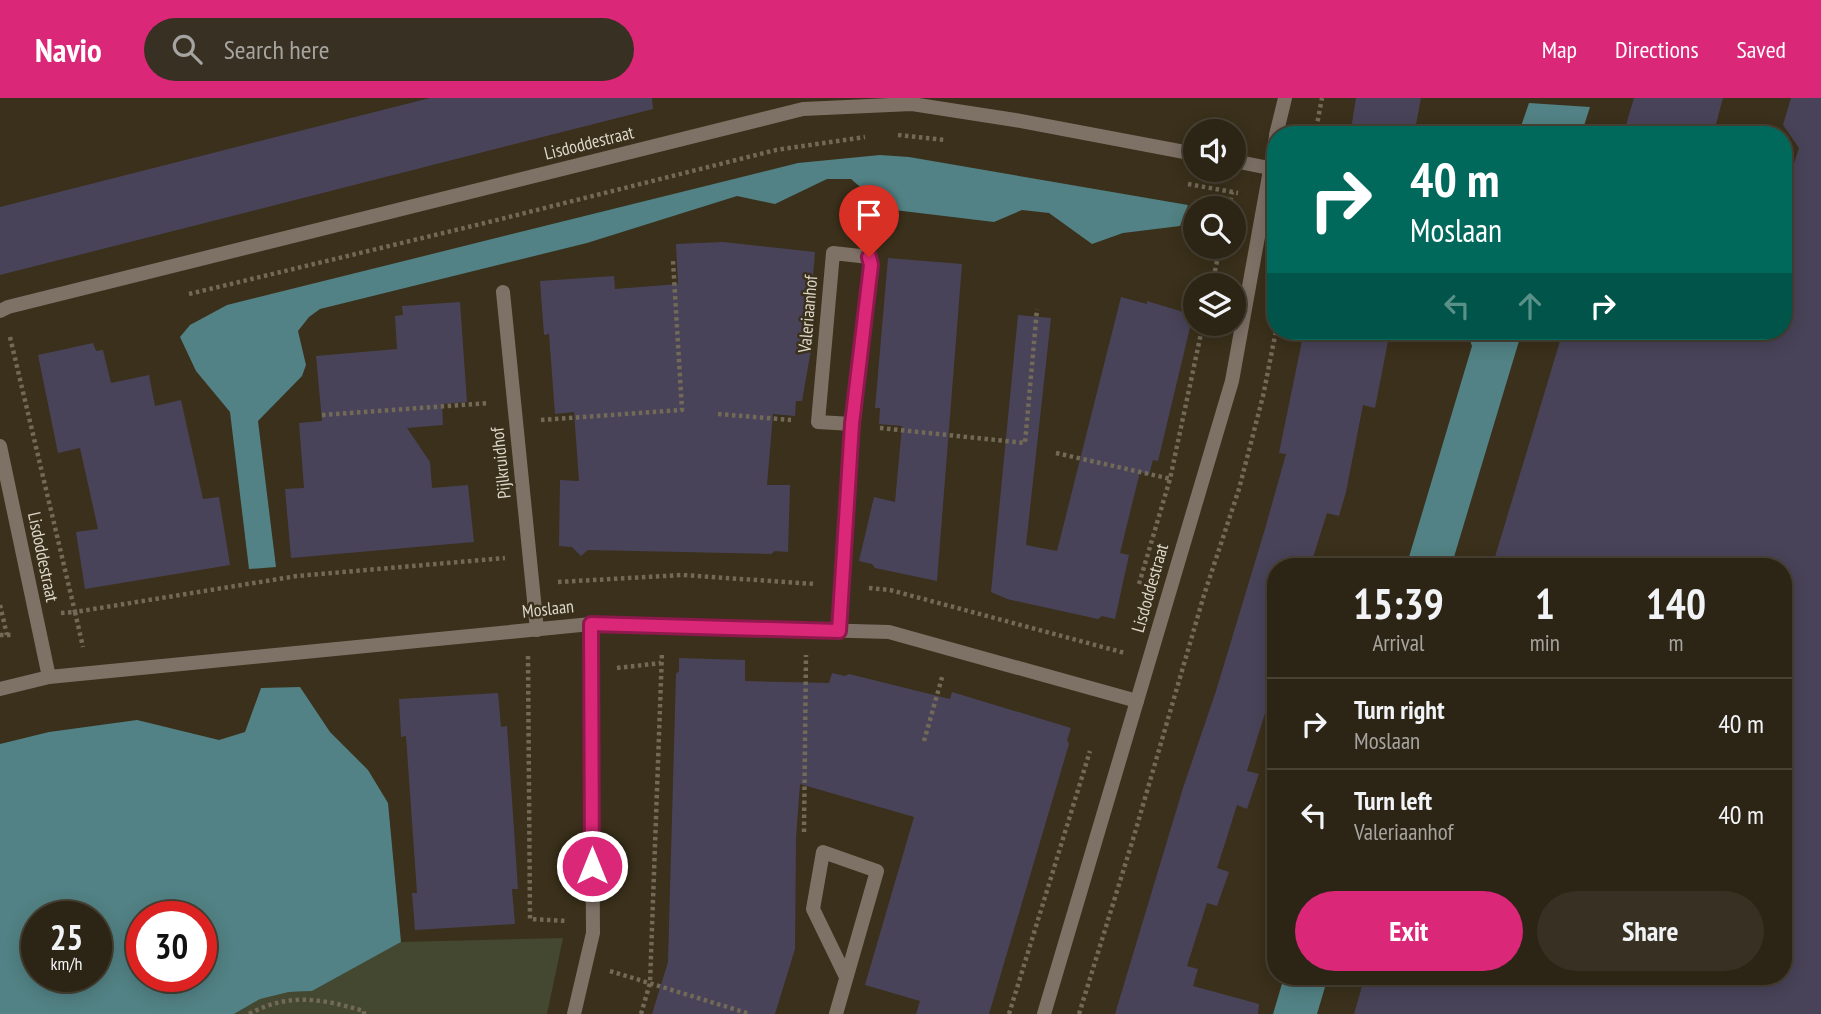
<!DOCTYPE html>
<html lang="en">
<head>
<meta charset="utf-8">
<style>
  body { margin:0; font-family:"PT Sans Narrow",sans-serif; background:#383022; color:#f1f3f6; height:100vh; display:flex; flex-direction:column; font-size:26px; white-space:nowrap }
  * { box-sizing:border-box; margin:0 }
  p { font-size:23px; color:#a6a4a0 }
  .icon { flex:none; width:38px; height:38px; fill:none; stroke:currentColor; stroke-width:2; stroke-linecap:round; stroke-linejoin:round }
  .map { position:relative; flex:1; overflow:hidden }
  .sheet { position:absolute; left:1267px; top:460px; width:525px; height:427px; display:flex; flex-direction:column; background:#2c2414; border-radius:28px; box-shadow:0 4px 18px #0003,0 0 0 2px #484134 }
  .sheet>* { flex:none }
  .banner { position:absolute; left:1267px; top:28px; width:525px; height:214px; border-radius:28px; box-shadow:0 4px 18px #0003,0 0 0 2px #484134; background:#00695c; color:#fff; overflow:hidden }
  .controls { position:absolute; left:1183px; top:21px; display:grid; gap:14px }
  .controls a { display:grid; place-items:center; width:63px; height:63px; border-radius:50%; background:#2c2414; box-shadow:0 4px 18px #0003,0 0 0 2px #484134; font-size:35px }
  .speed { position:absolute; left:21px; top:803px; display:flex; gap:14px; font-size:35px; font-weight:700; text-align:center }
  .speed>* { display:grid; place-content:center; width:91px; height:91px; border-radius:50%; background:#2c2414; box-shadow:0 4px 18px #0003,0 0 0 2px #484134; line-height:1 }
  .speed small { font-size:18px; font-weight:400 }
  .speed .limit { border:10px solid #d22; background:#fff; color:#111 }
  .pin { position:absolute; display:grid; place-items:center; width:60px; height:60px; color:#fff; margin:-72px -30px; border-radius:50% 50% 50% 0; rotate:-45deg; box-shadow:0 0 7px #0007 }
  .pin .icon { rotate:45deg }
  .me { position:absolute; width:77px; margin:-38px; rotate:0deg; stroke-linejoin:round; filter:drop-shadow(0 0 5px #0008) }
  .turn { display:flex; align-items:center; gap:24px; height:147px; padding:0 28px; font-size:32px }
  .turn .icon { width:91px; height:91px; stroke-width:2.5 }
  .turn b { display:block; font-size:49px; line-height:60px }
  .lanes { display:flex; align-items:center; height:66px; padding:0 28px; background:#0003; justify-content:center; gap:35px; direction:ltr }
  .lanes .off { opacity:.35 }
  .eta { display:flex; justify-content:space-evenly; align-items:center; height:119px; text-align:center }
  .eta b { font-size:42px; font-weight:700; line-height:49px }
  .action { display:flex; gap:14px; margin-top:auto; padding:14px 28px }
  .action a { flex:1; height:80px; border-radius:42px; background:#db2777; color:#fff; font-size:28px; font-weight:700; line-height:80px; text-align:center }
  .action a+a { background:#383022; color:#f1f3f6 }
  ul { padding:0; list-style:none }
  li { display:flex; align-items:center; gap:21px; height:91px; padding:0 28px; border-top:2px solid #484134 }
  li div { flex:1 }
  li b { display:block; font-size:26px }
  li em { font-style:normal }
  header { display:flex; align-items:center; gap:42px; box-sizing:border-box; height:98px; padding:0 35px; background:#db2777; color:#fff }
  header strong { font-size:33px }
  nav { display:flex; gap:38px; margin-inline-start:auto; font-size:24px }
  .search { width:490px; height:63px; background:#383022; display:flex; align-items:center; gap:18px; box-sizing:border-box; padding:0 24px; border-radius:38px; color:#a6a4a0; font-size:26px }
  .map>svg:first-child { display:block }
  .green { fill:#444830 }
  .water { fill:#528285; fill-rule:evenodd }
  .building { fill:#494359 }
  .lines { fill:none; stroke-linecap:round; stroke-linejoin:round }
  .path { stroke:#726957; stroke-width:4.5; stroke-dasharray:3.5 3.5; stroke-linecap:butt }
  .minor { stroke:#7e7166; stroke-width:14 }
  .route-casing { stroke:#8e194d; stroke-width:18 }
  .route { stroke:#db2777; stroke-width:12 }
  .labels { text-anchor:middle; stroke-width:5; stroke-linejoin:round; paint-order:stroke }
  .street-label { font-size:18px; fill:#ddd7ca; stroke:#3a301b }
</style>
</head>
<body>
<header>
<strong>Navio</strong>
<div class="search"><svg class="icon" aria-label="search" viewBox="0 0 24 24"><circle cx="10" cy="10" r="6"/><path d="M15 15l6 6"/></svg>Search here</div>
<nav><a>Map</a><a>Directions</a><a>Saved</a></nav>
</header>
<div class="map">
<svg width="1821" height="916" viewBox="0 0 1821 916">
  <rect width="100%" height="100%" fill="#3a301b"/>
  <!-- green -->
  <path class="green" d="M563 840 547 916H234L260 901 289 894 312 893 401 844Z"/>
  <!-- water -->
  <g class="water">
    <path d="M1529 5 1590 9 1581 37H1518Z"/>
    <path d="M880 57 909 59 1188 107 1180 128 1123 135 1092 146 1049 115 1022 112 994 124 886 111 851 81H827L775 106 737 98 587 145 320 211 309 219 298 233 306 267 302 278 258 323 276 469 249 471 230 314 196 273 180 239 190 227 227 207 798 65Z"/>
    <path d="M1467 233H1522L1451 469H1406L1472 248Z"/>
    <path d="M300 589 330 634 368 672 388 705 401 844 312 893 289 894 260 901 234 916H0V646L49 634 137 622 219 642 245 634 261 590ZM96 819V878H37V819ZM201 819V878H142V819Z"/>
    <path d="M1284 879H1328L1317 916H1273Z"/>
  </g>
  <!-- building -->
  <g class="building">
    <path d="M430 0H652L653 11 0 177V109Z"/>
    <path d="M1356 0H1421L1414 37H1350Z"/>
    <path d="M1634 0H1723L1713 37H1623Z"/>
    <path d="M1791 0H1821V916H1354L1365 878H1783V469H1492L1563 233H1783V99L1799 50 1783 27Z"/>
    <path d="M723 144 815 154 807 252H811L802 303H796L795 318 773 316 767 387H790L788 454 775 453 771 456 588 452 581 458 572 449 559 448 560 382 579 383 574 314 555 316 549 236 544 237 540 183 614 178 615 191 678 186 676 146Z"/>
    <path d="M888 160 962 166 937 483 875 470 872 466 859 463 874 399 895 404 902 328 879 326 880 310H875Z"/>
    <path d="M1121 199 1147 206V203L1193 217 1158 363 1153 362 1149 377 1140 374 1120 455 1129 457 1115 521 1102 518 1098 521 1007 501 991 494 1018 217 1051 220 1026 447 1057 453Z"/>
    <path d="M460 204 467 304 442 306 443 327 407 330 430 364 432 390 468 387 474 444 291 460 285 391 304 390 299 325 322 323 316 258 397 251 395 218 403 217 402 208Z"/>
    <path d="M1304 233H1390L1375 310 1363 307 1346 394 1339 418 1327 415 1310 469H1276V612L1267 609 1247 673 1259 676 1247 711 1237 707 1227 739 1217 770 1229 774 1217 808 1207 805 1187 868 1198 871 1193 888 1259 906 1258 916H1115L1183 690 1216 593 1265 431 1286 356 1279 355Z"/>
    <path d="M93 245 96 253 103 252 111 285 149 277 155 308 181 302 203 401 219 399 230 467 85 491 76 434 98 431 80 350 58 355 38 257Z"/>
    <path d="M679 560 745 562V583L829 585 832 575 845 578 849 576 950 601 952 594 1071 630 1067 642 1069 646 989 916H916L920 903 865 887 914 719 800 686 796 739 795 851 775 916H652L668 864 676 576 679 573Z"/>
    <path d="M498 595 501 629 507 628 518 791H512L515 826 415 832 412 795H417L406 638 401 639 399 601Z"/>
  </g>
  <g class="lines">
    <!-- path -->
    <g class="path">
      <path d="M898 37 945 42"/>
      <path d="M1315 37 1322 0"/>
      <path d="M1188 86 1238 95"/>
      <path d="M1229 110 1232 94"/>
      <path d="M1212 187 1220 149"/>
      <path d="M189 196 485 125 776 52 865 39"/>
      <path d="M10 239 75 514 297 478 505 460"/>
      <path d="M718 316 791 322"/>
      <path d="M322 317 489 305"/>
      <path d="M541 322 682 312 673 163"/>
      <path d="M880 330 1025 345 1037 211"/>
      <path d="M1056 355 1171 381"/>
      <path d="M558 484 682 477 815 486"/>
      <path d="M1139 486 1170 381 1203 226"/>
      <path d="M869 490 890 492 1125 555"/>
      <path d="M0 507 7 537"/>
      <path d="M61 515 75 514 83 549"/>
      <path d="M0 537H11"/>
      <path d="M528 558 530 821 567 823"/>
      <path d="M617 570 661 565"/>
      <path d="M924 643 943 576"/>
      <path d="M804 734 806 557"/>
      <path d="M610 873 750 916"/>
      <path d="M249 916C290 894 322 901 364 913V916"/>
      <path d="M641 916 650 885 662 554"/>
      <path d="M1009 916 1090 653"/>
      <path d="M1079 916 1134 738 1204 497 1239 391 1263 298 1276 233"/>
    </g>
    <!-- minor -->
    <g class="minor">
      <path d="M1276 37 1285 0"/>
      <path d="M1234 63 1269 70"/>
      <path d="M503 194 537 532"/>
      <path d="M0 213 8 209 803 11 912 6 1015 22 1195 56"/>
      <path d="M0 348 49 579"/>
      <path d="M839 533 852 326 871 168 869 159 833 155 818 324 852 326"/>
      <path d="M0 591 49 579 591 526 889 534 1137 603"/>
      <path d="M574 916 593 835 591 526"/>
      <path d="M836 916 877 773 823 754 813 811 846 879"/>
      <path d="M1044 916 1232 283 1276 39"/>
    </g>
  </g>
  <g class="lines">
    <!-- route casing -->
    <g class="route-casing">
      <path id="route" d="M592 768 591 526 839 533 852 326 871 167 869 159"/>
    </g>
    <!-- route -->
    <use href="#route" class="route"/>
  </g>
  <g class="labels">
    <!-- street labels -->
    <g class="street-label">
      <text transform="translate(589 45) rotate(-14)" y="6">Lisdoddestraat</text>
      <text transform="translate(808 216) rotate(-85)" y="6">Valeriaanhof</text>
      <text transform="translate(501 365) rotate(-96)" y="6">Pijlkruidhof</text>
      <text transform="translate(43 459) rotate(78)" y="6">Lisdoddestraat</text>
      <text transform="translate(1150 490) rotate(-74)" y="6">Lisdoddestraat</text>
      <text transform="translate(548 511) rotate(-6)" y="6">Moslaan</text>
    </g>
  </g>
</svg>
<div class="controls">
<a><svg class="icon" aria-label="sound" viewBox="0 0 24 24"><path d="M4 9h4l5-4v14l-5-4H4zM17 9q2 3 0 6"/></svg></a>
<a><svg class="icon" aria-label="search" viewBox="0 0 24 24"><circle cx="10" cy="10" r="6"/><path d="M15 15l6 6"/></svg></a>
<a><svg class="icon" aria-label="layers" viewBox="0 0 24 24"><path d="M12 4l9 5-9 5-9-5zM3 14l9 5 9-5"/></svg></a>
</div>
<div class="speed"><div>25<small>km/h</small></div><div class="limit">30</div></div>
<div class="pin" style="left:869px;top:159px;background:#d93025"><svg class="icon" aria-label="arrive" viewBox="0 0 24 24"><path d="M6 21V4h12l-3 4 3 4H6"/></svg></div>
<svg class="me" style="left:592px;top:768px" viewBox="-20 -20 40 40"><circle r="17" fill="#db2777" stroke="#fff" stroke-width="3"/><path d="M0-11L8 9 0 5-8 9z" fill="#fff"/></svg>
<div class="banner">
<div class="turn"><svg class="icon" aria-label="right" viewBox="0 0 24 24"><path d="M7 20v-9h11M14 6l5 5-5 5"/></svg><div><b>40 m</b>Moslaan</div></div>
<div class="lanes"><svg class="icon off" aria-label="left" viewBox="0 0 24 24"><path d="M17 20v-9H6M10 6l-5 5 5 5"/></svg><svg class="icon off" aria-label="ahead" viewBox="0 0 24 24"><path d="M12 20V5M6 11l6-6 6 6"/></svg><svg class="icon" aria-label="right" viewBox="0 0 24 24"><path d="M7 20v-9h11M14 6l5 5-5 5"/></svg></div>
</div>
<section class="sheet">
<div class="eta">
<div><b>15:39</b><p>Arrival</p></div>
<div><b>1</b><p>min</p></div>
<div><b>140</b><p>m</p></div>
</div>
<ul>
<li><svg class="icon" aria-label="right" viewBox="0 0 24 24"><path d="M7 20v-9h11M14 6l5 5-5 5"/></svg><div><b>Turn right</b><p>Moslaan</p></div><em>40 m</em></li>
<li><svg class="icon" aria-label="left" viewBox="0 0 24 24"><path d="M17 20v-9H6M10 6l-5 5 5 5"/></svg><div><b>Turn left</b><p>Valeriaanhof</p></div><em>40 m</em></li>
</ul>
<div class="action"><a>Exit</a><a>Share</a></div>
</section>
</div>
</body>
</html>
